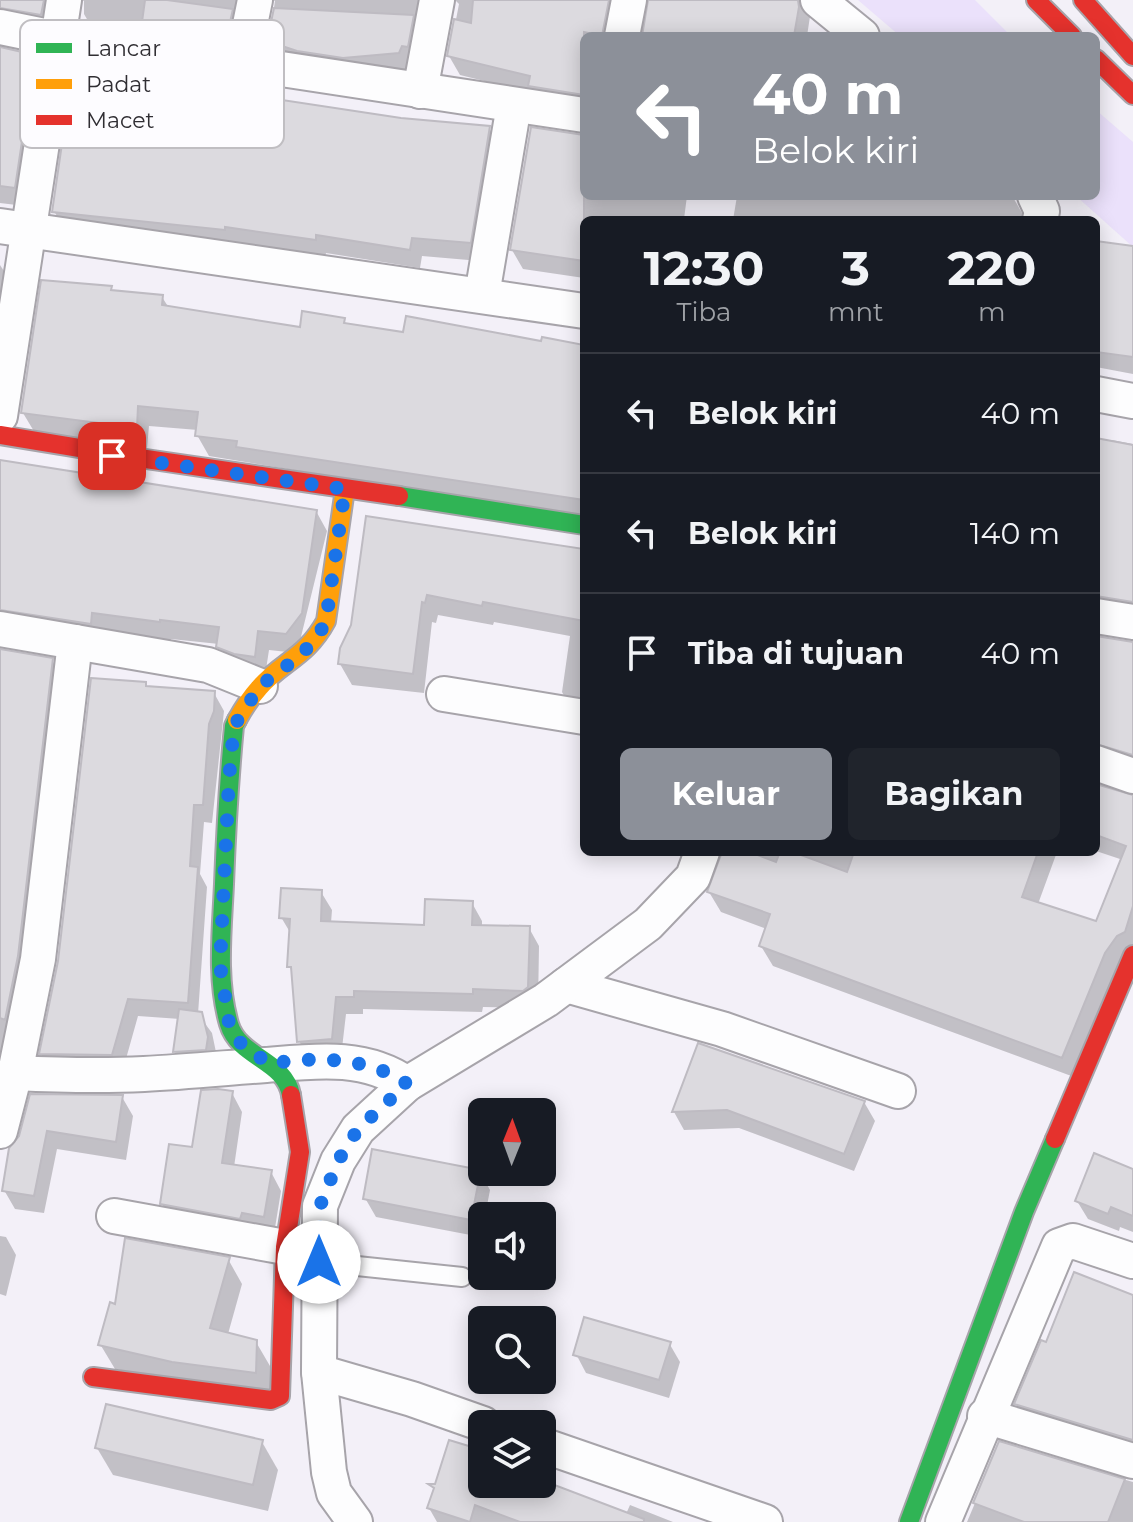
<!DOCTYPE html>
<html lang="id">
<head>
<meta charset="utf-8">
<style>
  body { margin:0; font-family:Montserrat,sans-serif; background:#20242c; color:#f1f3f6; height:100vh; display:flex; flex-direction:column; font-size:30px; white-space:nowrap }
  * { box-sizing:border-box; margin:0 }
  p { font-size:26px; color:#9ea1a6 }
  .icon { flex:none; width:44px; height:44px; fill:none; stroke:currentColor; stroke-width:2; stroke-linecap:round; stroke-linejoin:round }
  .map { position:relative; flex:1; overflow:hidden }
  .panel { position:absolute; left:580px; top:216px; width:520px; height:640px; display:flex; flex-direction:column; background:#171b24; border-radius:12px; box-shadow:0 4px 20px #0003 }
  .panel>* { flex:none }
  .guide { position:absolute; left:580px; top:32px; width:520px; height:168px; border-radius:12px; box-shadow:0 4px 20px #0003; background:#8c9099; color:#fff; overflow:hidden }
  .needle { width:52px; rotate:1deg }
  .controls { position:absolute; left:468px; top:1098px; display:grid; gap:16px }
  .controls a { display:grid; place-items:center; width:88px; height:88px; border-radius:12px; background:#171b24; box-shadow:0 4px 20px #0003; font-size:40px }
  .pin { position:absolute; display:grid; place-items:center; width:68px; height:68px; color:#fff; margin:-34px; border-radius:16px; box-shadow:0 4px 12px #0006 }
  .me { position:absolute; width:88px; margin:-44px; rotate:0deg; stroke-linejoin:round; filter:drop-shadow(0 0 6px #0008) }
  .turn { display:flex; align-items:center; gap:28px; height:168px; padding:0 40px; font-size:36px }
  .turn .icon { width:104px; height:104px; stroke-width:2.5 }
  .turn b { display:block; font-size:56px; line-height:68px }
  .eta { display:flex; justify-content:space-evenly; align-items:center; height:136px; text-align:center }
  .eta b { font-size:48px; font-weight:700; line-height:56px }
  .primary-button { display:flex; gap:16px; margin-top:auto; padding:16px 40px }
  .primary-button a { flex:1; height:92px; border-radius:12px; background:#8c9099; color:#fff; font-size:32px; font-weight:700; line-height:92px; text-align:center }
  .primary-button a+a { background:#20242c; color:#f1f3f6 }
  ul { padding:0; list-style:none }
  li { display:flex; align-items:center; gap:24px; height:120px; padding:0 40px; border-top:2px solid #363941 }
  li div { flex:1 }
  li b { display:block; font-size:30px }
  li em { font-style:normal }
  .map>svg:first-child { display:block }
  .green { fill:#ebe1fb }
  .shadow { fill:#0003 }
  .building { fill:#dcdadf; stroke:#bebbc2; stroke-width:2 }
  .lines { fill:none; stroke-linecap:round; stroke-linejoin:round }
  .lane-casing { stroke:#a7a4aa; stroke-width:22 }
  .street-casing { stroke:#a7a4aa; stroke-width:38 }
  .fast-casing { stroke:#a7a4aa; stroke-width:22 }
  .slow-casing { stroke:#a7a4aa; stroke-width:22 }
  .jam-casing { stroke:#a7a4aa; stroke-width:22 }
  .lane { stroke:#fdfdfe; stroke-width:18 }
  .street { stroke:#fdfdfe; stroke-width:34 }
  .fast { stroke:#30b455; stroke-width:18 }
  .slow { stroke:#ff9f0a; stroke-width:18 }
  .jam { stroke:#e5322d; stroke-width:18 }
  .route { stroke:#1a73e8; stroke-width:14; stroke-dasharray:0 25.2 }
  .key { fill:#fdfcff; stroke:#c0bec2; stroke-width:2 }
  .key-label { font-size:22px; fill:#302e33 }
</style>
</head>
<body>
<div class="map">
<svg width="1133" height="1522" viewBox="0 0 1133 1522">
  <rect width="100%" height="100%" fill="#f3f0f8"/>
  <!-- green -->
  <g class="green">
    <path d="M858 0H975L1011 36H900Z"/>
    <path d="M1096 110 1133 142V247L1076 196H1096Z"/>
  </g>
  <!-- shadow -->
  <g class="shadow">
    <path d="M0 0H71L52 33 0 30Z"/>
    <path d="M81 0H260L237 59 95 33 84 14V1Z"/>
    <path d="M273 0H443L409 72 280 60 269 41 275 1Z"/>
    <path d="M455 0H635L616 36H584V112L534 93 460 75 449 56 459 4Z"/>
    <path d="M647 0H805L811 10 807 36H644Z"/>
    <path d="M0 49 34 56 45 76 25 206 0 203Z"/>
    <path d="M229 83 235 95 401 120 489 128 500 147 480 261 422 256 420 268 326 253 325 258 65 230 54 211 131 140Z"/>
    <path d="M584 136V196H687L684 219 693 220H584V278L523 269 512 250Z"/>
    <path d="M737 196H999L1014 199 1026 220H733Z"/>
    <path d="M1096 241 1133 247V374L1096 367Z"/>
    <path d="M0 265 13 285 0 352Z"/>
    <path d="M111 288 113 292 162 297 169 308 301 329 344 320 347 326 405 335 584 348V518L209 456 197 435 198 430 149 426 147 448 35 433 23 413Z"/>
    <path d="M1096 440 1111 443 1112 440 1133 444V620L1096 611Z"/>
    <path d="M0 462 316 511 327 531 297 653 269 650 265 676 230 666 219 644 171 639 170 641 0 633Z"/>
    <path d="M368 519 584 551V715L574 713 562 692 570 636 494 622 493 625 438 615 436 623 432 622 424 693 352 685 340 664 353 625Z"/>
    <path d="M1096 638 1133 643V770L1096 769Z"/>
    <path d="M0 651 52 660 63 680 0 1109Z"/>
    <path d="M145 684 147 688 214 693 224 711 212 823 204 822 200 874 207 887 198 1014 212 1033 217 1057 185 1070 175 1052 180 1019 138 1016 122 1073 52 1072 41 1054Z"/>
    <path d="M1096 799 1133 814V954L1074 1077 773 966 761 946 767 929 721 912 709 892 724 852H1057L1038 904 1097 923 1123 860 1096 851Z"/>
    <path d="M321 892 332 910 331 923 426 927 472 903 482 921V927L529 928 539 946 538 1006 534 1008 483 1007 482 1012 363 1009V1014H346L341 1057 310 1059 299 1041 294 974 289 966 291 934 281 917Z"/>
    <path d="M232 1093 242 1112 234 1167 271 1172 281 1191 274 1234 173 1222 162 1204 193 1150Z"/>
    <path d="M122 1097 133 1116 126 1160 57 1149 44 1213 15 1209 4 1190 21 1137Z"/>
    <path d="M864 1102 875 1121 854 1171 739 1128 684 1130 674 1112Z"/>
    <path d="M1133 1171V1232L1120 1227 1119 1231 1088 1219 1077 1201Z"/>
    <path d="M480 1172 490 1190 485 1216H482L481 1237 376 1217 365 1198Z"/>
    <path d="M0 1236 6 1237 16 1255 6 1296 0 1294Z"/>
    <path d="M228 1259 242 1284 228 1334 256 1342 270 1366V1397L115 1369 100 1344 117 1306Z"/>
    <path d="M1133 1297V1455L1027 1422 1016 1404 1047 1344Z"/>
    <path d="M669 1343 680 1362 669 1398 586 1373 576 1354Z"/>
    <path d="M262 1442 278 1470 268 1511 113 1475 97 1448Z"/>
    <path d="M1000 1444 1133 1482V1522H967Z"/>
    <path d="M482 1452V1484L542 1483 626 1514 630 1505 673 1522H437L429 1508Z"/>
  </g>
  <!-- building -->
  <g class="building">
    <path d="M0 0H44L41 15 0 8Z"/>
    <path d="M145 0H167L233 9 226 40 141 29Z"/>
    <path d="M473 0H609L602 36 584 32V95L528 86 530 76 447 56 454 19 471 23Z"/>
    <path d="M648 0H798L799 7 794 36H642Z"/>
    <path d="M274 8 414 15 408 47 402 46 399 53 343 58 297 51 267 41Z"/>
    <path d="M0 47 35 55 15 188 0 186Z"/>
    <path d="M137 69 230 81 229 92 401 118 490 126 471 243 412 238 410 250 316 235V240L225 227V230L52 212 64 130 129 138Z"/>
    <path d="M531 127 584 135V261L510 250Z"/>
    <path d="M1096 241 1133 246V357L1096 352Z"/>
    <path d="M41 280 112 286 111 290 163 295 162 305 300 327 302 311 345 318 344 323 403 332 406 316 541 341 542 337 584 345V500L236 447 237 441 195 436 198 412 138 406 137 428 21 413Z"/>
    <path d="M1096 438 1133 445V602L1096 596Z"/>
    <path d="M0 460 317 510 302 613 286 634 258 631 255 657 234 654 216 647 219 627 160 620V622L92 613 91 624 0 610Z"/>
    <path d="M366 516 584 549V621L483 602 482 606 427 595 425 603 422 602 413 674 338 664 340 648 351 625Z"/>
    <path d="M1096 636 1133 642V755L1096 744Z"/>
    <path d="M0 649 53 658 18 956 5 1020 0 1018Z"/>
    <path d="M91 678 146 682V686L215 691 214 711 209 724 203 805H194L190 866 198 867 188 1003 128 999 112 1055 39 1054 58 961Z"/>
    <path d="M1096 784 1133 795V906L1125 932 1117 936 1105 953 1062 1058 759 946 770 914 707 892 722 852H750L776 862 780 852H793L847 872 854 852H1038L1022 897 1096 921 1126 846 1096 835Z"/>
    <path d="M281 888 322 890 321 921 424 925 425 899 473 901 472 925 530 926 528 987 523 991 473 989V994L354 991V997H336L332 1039 297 1042 291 967H287L290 919 279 918Z"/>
    <path d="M179 1009 202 1012 208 1037 206 1050 173 1052Z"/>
    <path d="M698 1043 865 1101 844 1154 727 1110 672 1112Z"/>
    <path d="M218 1089 233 1091 222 1163 272 1170 264 1217 242 1213 240 1219 160 1204 169 1144 192 1147 201 1090Z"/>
    <path d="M30 1094 123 1095 116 1142 47 1131 34 1196 2 1191 9 1148 19 1136Z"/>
    <path d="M372 1149 481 1170 471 1220 363 1199Z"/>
    <path d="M1094 1153 1133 1169V1216L1111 1207 1108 1214 1075 1201Z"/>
    <path d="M125 1238 230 1257 210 1328 257 1340 256 1373 172 1362 98 1345 110 1302 115 1304Z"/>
    <path d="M1074 1272 1133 1295V1440L1014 1404 1041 1340 1046 1342Z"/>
    <path d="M584 1317 671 1342 659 1380 573 1355Z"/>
    <path d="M106 1404 263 1440 253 1485 95 1448Z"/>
    <path d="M449 1440 482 1450V1484H546L551 1486 552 1484 644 1519V1522H520L475 1505 470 1522 427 1508 434 1488 428 1484H435Z"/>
    <path d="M999 1441 1125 1479 1108 1522H1024L973 1503Z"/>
  </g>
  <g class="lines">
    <!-- lane casing -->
    <g class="lane-casing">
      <path id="lane" d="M319 1262 462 1277"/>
    </g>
    <!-- street casing -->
    <g class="street-casing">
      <g id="street">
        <path d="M818 0 862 36"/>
        <path d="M0 27 59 39 209 58 584 115"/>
        <path d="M622 36 629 0"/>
        <path d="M242 64 255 0"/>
        <path d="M420 91 437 0"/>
        <path d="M1035 196 1042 211 1040 220"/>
        <path d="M0 226 584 311"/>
        <path d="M482 295 514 105"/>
        <path d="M1096 394 1133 401"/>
        <path d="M0 416 64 0"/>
        <path d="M1096 616 1133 622"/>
        <path d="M0 629 208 665 260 686"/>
        <path d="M444 694 584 717"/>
        <path d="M1096 763 1133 776"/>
        <path d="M566 985 722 1029 898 1091"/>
        <path d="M15 1073C58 1075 101 1076 144 1074 184 1072 225 1068 266 1065 314 1061 365 1054 407 1084"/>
        <path d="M0 1131 15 1073 38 959 75 642"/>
        <path d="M114 1216 285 1247"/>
        <path d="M319 1372 412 1399 483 1424"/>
        <path d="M985 1416 1133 1461"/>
        <path d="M542 1445 765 1522"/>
        <path d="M355 1522 334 1493 329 1472 319 1372 320 1206 338 1161 358 1129 407 1084 546 1000 648 924 693 877 702 852"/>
        <path d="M943 1522 1059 1246 1073 1241 1133 1261"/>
      </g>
    </g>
    <!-- fast casing -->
    <g class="fast-casing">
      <g id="fast">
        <path d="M399 496 584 525"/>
        <path d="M237 720 234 726C229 779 226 831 224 884 222 930 216 979 229 1024 239 1058 285 1060 291 1095"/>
        <path d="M909 1522 1024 1212 1055 1139"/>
      </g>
    </g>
    <!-- slow casing -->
    <g class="slow-casing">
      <path id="slow" d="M237 720C243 709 250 698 259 688 282 661 306 658 326 621L345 489"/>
    </g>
    <!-- jam casing -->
    <g class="jam-casing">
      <g id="jam">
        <path d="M1036 0 1072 36"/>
        <path d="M1083 0 1133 56"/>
        <path d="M1096 59 1133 95"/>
        <path d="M0 435 146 459 399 496"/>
        <path d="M1055 1139 1133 955"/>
        <path d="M93 1377 271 1400 280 1396 285 1247 300 1152 291 1095"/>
      </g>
    </g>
    <!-- lane -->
    <use href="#lane" class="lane"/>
    <!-- street -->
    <use href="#street" class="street"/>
    <!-- fast -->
    <use href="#fast" class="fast"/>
    <!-- slow -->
    <use href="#slow" class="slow"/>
    <!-- jam -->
    <use href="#jam" class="jam"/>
  </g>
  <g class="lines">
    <!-- route -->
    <path class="route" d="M112 456 345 489 326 621 318 636 301 655 260 686 234 726 229 779 220 965 229 1023 234 1035 244 1047 270 1064C314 1056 370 1057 407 1084L358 1129 338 1161 320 1206 319 1262"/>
  </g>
  <!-- legend -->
  <rect x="20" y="20" width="264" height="128" rx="12" class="key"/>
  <rect x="36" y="43" width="36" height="10" fill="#30b455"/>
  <rect x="36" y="79" width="36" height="10" fill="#ff9f0a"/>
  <rect x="36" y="115" width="36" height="10" fill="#e5322d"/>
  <g class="key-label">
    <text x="86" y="56">Lancar</text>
    <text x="86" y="92">Padat</text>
    <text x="86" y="128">Macet</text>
  </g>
</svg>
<div class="controls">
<a><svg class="needle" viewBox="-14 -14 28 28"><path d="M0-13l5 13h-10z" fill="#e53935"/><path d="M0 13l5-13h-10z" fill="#9ea1a6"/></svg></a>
<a><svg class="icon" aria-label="sound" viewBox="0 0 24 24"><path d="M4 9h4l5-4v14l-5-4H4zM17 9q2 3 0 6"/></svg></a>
<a><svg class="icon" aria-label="search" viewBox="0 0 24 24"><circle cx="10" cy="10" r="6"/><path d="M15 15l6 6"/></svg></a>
<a><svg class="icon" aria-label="layers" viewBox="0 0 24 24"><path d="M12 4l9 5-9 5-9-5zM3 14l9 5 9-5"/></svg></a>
</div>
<div class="pin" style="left:112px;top:456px;background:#d93025"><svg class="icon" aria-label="arrive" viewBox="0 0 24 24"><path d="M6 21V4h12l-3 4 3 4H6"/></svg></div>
<svg class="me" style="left:319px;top:1262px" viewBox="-20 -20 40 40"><circle r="19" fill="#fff"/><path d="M0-13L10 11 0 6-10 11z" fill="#1a73e8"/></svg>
<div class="guide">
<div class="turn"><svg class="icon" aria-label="left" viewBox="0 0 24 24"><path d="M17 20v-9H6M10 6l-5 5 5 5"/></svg><div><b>40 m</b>Belok kiri</div></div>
</div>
<section class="panel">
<div class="eta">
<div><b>12:30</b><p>Tiba</p></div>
<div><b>3</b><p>mnt</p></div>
<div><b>220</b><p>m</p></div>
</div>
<ul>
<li><svg class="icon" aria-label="left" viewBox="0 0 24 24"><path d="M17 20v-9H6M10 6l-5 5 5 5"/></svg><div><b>Belok kiri</b></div><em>40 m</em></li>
<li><svg class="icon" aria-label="left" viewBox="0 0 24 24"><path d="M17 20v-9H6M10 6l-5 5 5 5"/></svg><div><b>Belok kiri</b></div><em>140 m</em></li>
<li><svg class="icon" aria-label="arrive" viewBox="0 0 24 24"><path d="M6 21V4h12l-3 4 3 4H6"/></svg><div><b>Tiba di tujuan</b></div><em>40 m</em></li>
</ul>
<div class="primary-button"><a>Keluar</a><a>Bagikan</a></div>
</section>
</div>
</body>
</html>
